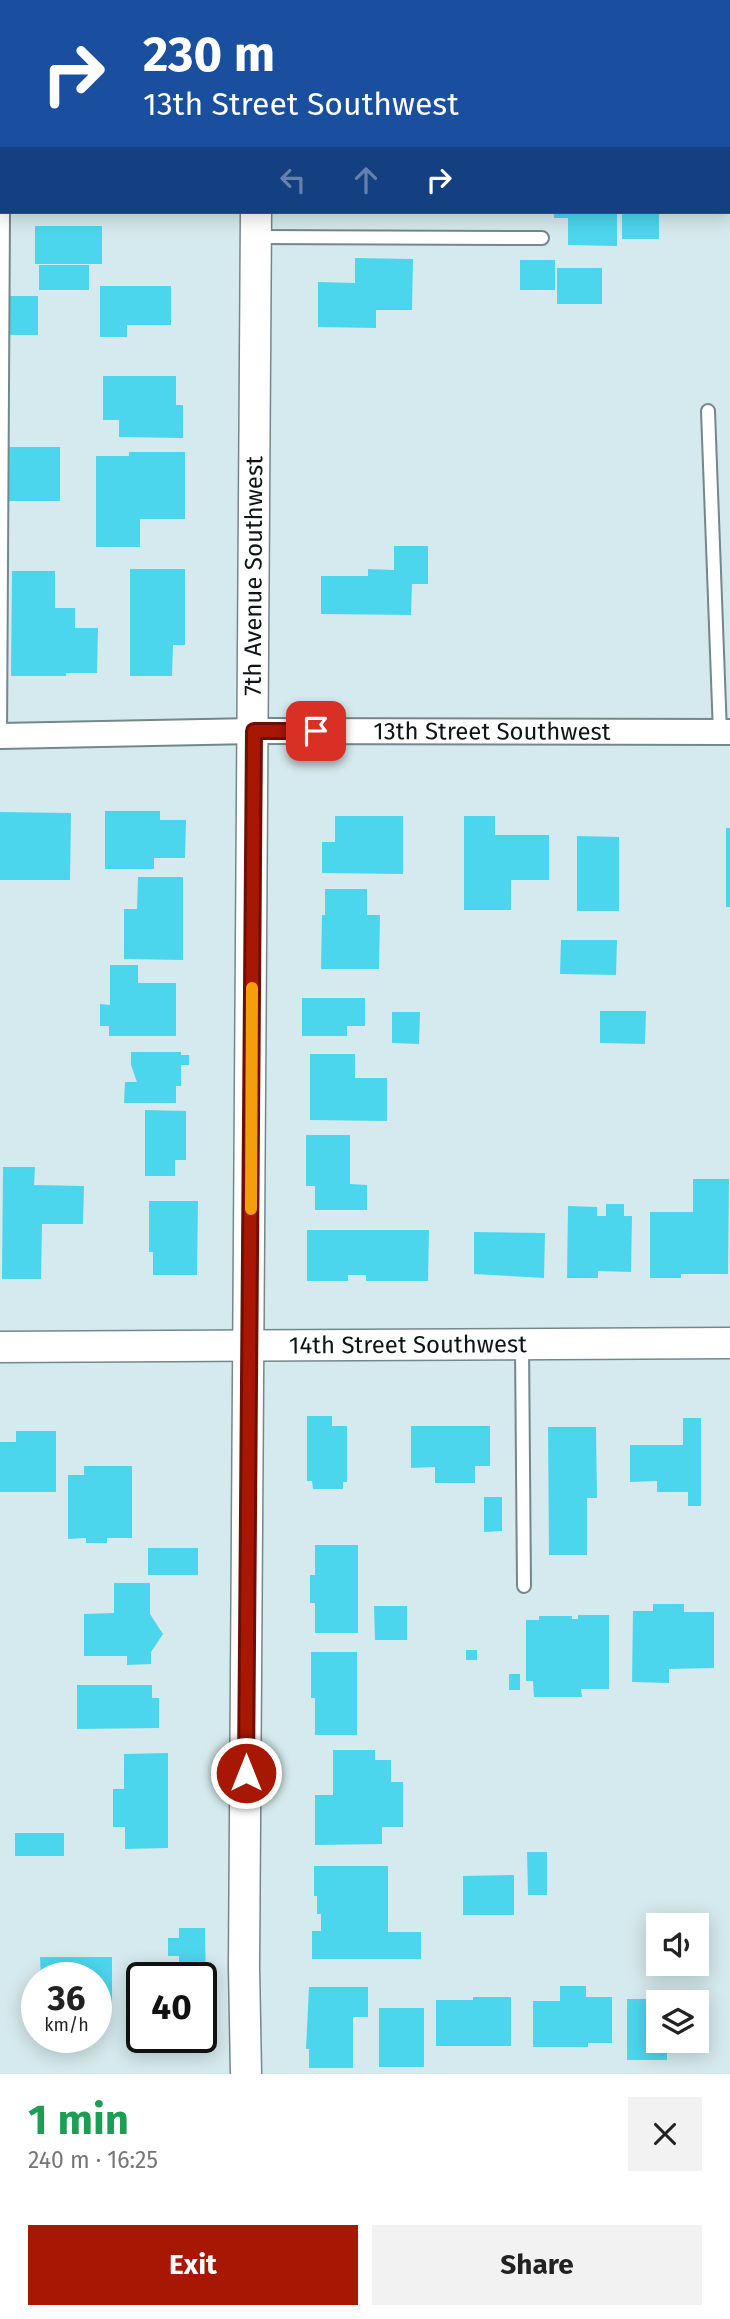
<!DOCTYPE html>
<html lang="en">
<head>
<meta charset="utf-8">
<style>
  body { margin:0; font-family:"Fira Sans",sans-serif; background:#f2f2f2; color:#222; height:100vh; display:flex; flex-direction:column; font-size:26px; white-space:nowrap }
  * { box-sizing:border-box; margin:0 }
  p { font-size:23px; color:#767676 }
  .icon { flex:none; width:38px; height:38px; fill:none; stroke:currentColor; stroke-width:2; stroke-linecap:round; stroke-linejoin:round }
  .map { position:relative; height:2074px; overflow:hidden }
  .drawer { display:flex; flex-direction:column; background:#fff; flex:1 }
  .drawer>* { flex:none }
  .banner { position:absolute; left:0px; top:0px; width:732px; height:214px; box-shadow:0 4px 18px #0003; background:#1a4fa0; color:#fff; overflow:hidden }
  .buttons { position:absolute; left:646px; top:1913px; display:grid; gap:14px }
  .buttons a { display:grid; place-items:center; width:63px; height:63px; border-radius:0px; background:#fff; box-shadow:0 4px 18px #0003; font-size:35px }
  .speed { position:absolute; left:21px; top:1962px; display:flex; gap:14px; font-size:35px; font-weight:700; text-align:center }
  .speed>* { display:grid; place-content:center; width:91px; height:91px; border-radius:50%; background:#fff; box-shadow:0 4px 18px #0003; line-height:1 }
  .speed small { font-size:18px; font-weight:400 }
  .speed .limit { border:4px solid #111; border-radius:10px; background:#fff; color:#111 }
  .pin { position:absolute; display:grid; place-items:center; width:60px; height:60px; color:#fff; margin:-30px; border-radius:14px; box-shadow:0 4px 10px #0006 }
  .me { position:absolute; width:77px; margin:-38px; rotate:0deg; stroke-linejoin:round; filter:drop-shadow(0 0 5px #0008) }
  .turn { display:flex; align-items:center; gap:24px; height:147px; padding:0 28px; font-size:32px }
  .turn .icon { width:91px; height:91px; stroke-width:2.5 }
  .turn b { display:block; font-size:49px; line-height:60px }
  .lanes { display:flex; align-items:center; height:66px; padding:0 28px; background:#0003; justify-content:center; gap:35px; direction:ltr }
  .lanes .off { opacity:.35 }
  .round { display:grid; place-items:center; flex:none; width:74px; height:74px; border-radius:0px; background:#f2f2f2 }
  .head { display:flex; align-items:center; justify-content:space-between; height:119px; padding:0 28px }
  h1 { font-size:42px; font-weight:700; line-height:52px; color:#1e9e55 }
  .action { display:flex; gap:14px; margin-top:auto; padding:14px 28px }
  .action a { flex:1; height:80px; border-radius:0px; background:#a81704; color:#fff; font-size:28px; font-weight:700; line-height:80px; text-align:center }
  .action a+a { background:#f2f2f2; color:#222 }
  .map>svg:first-child { display:block }
  .building { fill:#4cd6ee }
  .lines { fill:none; stroke-linecap:round; stroke-linejoin:round }
  .service-casing { stroke:#74878b; stroke-width:16 }
  .minor-casing { stroke:#74878b; stroke-width:28 }
  .tertiary-casing { stroke:#74878b; stroke-width:33 }
  .service { stroke:#fff; stroke-width:12 }
  .minor { stroke:#fff; stroke-width:24 }
  .tertiary { stroke:#fff; stroke-width:30 }
  .route-casing { stroke:#6d0f03; stroke-width:18 }
  .route { stroke:#a81704; stroke-width:12 }
  .slow { stroke:#f59e0b; stroke-width:12 }
  .labels { text-anchor:middle; stroke-width:6; stroke-linejoin:round; paint-order:stroke }
  .street-label { font-size:24px; fill:#0d1415; stroke:#e2f8fc }
</style>
</head>
<body>
<div class="map">
<svg width="730" height="2074" viewBox="0 0 730 2074">
  <rect width="100%" height="100%" fill="#d5eaee"/>
  <!-- building -->
  <g class="building">
    <path d="M554 212H617V246L568 245V218H554Z"/>
    <rect x="622" y="212" width="37" height="27"/>
    <rect x="35" y="226" width="67" height="38"/>
    <path d="M355 258 413 259 412 310H376V328L318 327V282L355 283Z"/>
    <rect x="520" y="260" width="35" height="30"/>
    <rect x="39" y="265" width="50" height="25"/>
    <rect x="557" y="268" width="45" height="36"/>
    <path d="M100 286H171V325H127V337H100Z"/>
    <rect x="7" y="296" width="31" height="39"/>
    <path d="M103 376H176V405H183V438L119 437V420H103Z"/>
    <rect x="7" y="447" width="53" height="54"/>
    <path d="M129 452H185V519H140V547H96V456H129Z"/>
    <path d="M394 546H428V584H412L411 615 321 614V576H368V569L394 570Z"/>
    <path d="M130 569H185V645H173L172 676H130Z"/>
    <path d="M12 571H55V608H75V628H98L97 673H66V676H11Z"/>
    <path d="M105 811H160V820H186L185 858H154V869H105Z"/>
    <path d="M0 812 71 813 70 880H0Z"/>
    <path d="M335 816H403V874L322 873V842H335Z"/>
    <path d="M464 816H495V835H549V880H511V910H464Z"/>
    <rect x="726" y="828" width="4" height="79"/>
    <path d="M577 836 619 837V911H577Z"/>
    <path d="M138 877H183V960L124 959V909H137Z"/>
    <path d="M325 889H367V915H380L379 969H321L322 915H325Z"/>
    <path d="M561 940H617L616 975 560 974Z"/>
    <path d="M110 965H138V983H176V1036H109V1026H100V1004L110 1005Z"/>
    <path d="M302 998H365V1026H347V1036H302Z"/>
    <path d="M600 1011H646L645 1044 600 1043Z"/>
    <path d="M392 1012H420L419 1044 392 1043Z"/>
    <path d="M131 1052H181V1055H189V1065H181V1086H176V1103H124L125 1082H137L131 1065Z"/>
    <path d="M310 1054H355V1078H387V1121L310 1120Z"/>
    <path d="M145 1110 186 1111V1160H175V1176H145Z"/>
    <path d="M306 1135H350V1184L367 1185V1210H315V1186H306Z"/>
    <path d="M3 1167H35L34 1185 84 1186 83 1224H42L41 1279H2Z"/>
    <path d="M693 1179H729L728 1274H681V1278H650V1212H693Z"/>
    <path d="M149 1201H198L197 1275H153V1252H149Z"/>
    <path d="M606 1204H624V1216H632L631 1272 598 1271V1278H567L568 1206 597 1207V1216H606Z"/>
    <path d="M307 1230H429L428 1281H366V1275H348V1281H307Z"/>
    <path d="M474 1232 545 1233 544 1278 474 1274Z"/>
    <path d="M307 1416H332V1426H347V1482H343V1489H313L312 1481H307Z"/>
    <path d="M683 1418H701V1506H688V1492H657V1481L630 1482V1445H683Z"/>
    <path d="M411 1426H490V1466H475V1483H435V1467L411 1468Z"/>
    <path d="M548 1427H596L597 1498H587V1555H549Z"/>
    <path d="M16 1431H56V1492H0V1442H16Z"/>
    <path d="M84 1466H132V1538H107V1543H86V1538L68 1539V1475H84Z"/>
    <path d="M484 1497H502V1531L484 1532Z"/>
    <path d="M315 1545H358V1633H315V1603H310V1575H315Z"/>
    <rect x="148" y="1548" width="50" height="27"/>
    <path d="M114 1583H150V1614L163 1634 151 1652V1664L127 1665V1656H84V1614L114 1613Z"/>
    <path d="M653 1604H684V1612H714V1668L669 1669V1683L632 1682 633 1611H653Z"/>
    <path d="M374 1606H407V1640H375Z"/>
    <path d="M578 1615H609V1689H581L582 1697H534L533 1681H526V1620H539V1616H572V1619H578Z"/>
    <rect x="466" y="1650" width="11" height="10"/>
    <path d="M311 1652H357V1735H315V1698H311Z"/>
    <rect x="509" y="1674" width="11" height="16"/>
    <path d="M77 1685H152V1698H159V1728L77 1729Z"/>
    <path d="M333 1750H375V1760H391V1782H403V1827H382V1844L315 1845V1795H333Z"/>
    <path d="M168 1753V1848L125 1849V1827H113V1789H124V1754Z"/>
    <rect x="15" y="1833" width="49" height="23"/>
    <path d="M527 1852H547V1895H528Z"/>
    <path d="M314 1866H388V1932H421V1959H312V1931H321V1914H317V1896H314Z"/>
    <path d="M514 1875V1915H463V1876Z"/>
    <path d="M179 1928H205L206 1993H201V1978H179V1956H168V1938H179Z"/>
    <path d="M40 1957H112V2006H96V1978H41Z"/>
    <path d="M560 1986H586V1997H612V2043H588V2047H533V2001H560Z"/>
    <path d="M309 1987H368V2017H353V2068H309V2049H306Z"/>
    <path d="M473 1997H511V2046H436V2000H473Z"/>
    <path d="M627 1999H706V2041H696V2002H658V2040H667V2060H627Z"/>
    <path d="M133 2003H142V2037H177V2053H134Z"/>
    <rect x="379" y="2008" width="45" height="59"/>
  </g>
  <g class="lines">
    <!-- service casing -->
    <g class="service-casing">
      <g id="service">
        <path d="M4 2V0"/>
        <path d="M256 237 542 238"/>
        <path d="M708 411 720 733"/>
        <path d="M0 736 3 212"/>
        <path d="M522 1344 524 1586"/>
      </g>
    </g>
    <!-- minor casing -->
    <g class="minor-casing">
      <g id="minor">
        <path id="s1" d="M0 736 254 731 730 732"/>
      </g>
    </g>
    <!-- tertiary casing -->
    <g class="tertiary-casing">
      <g id="tertiary">
        <path d="M257 2V0"/>
        <path id="s2" d="M0 1347 730 1343"/>
        <path id="s3" d="M246 2074 244 1967 256 212"/>
      </g>
    </g>
    <!-- service -->
    <use href="#service" class="service"/>
    <!-- minor -->
    <use href="#minor" class="minor"/>
    <!-- tertiary -->
    <use href="#tertiary" class="tertiary"/>
  </g>
  <g class="lines">
    <!-- route casing -->
    <g class="route-casing">
      <path id="route" d="M246 1773 254 731H316"/>
    </g>
    <!-- route -->
    <use href="#route" class="route"/>
    <!-- slow -->
    <path class="slow" d="M251 1209 252 988"/>
  </g>
  <g class="labels">
    <!-- street labels -->
    <g class="street-label">
      <text dy="8" stroke="none"><textPath href="#s3" startOffset="1498">7th Avenue Southwest</textPath></text>
      <text dy="8" stroke="none"><textPath href="#s1" startOffset="492">13th Street Southwest</textPath></text>
      <text dy="8" stroke="none"><textPath href="#s2" startOffset="408">14th Street Southwest</textPath></text>
    </g>
  </g>
</svg>
<div class="buttons">
<a><svg class="icon" aria-label="sound" viewBox="0 0 24 24"><path d="M4 9h4l5-4v14l-5-4H4zM17 9q2 3 0 6"/></svg></a>
<a><svg class="icon" aria-label="layers" viewBox="0 0 24 24"><path d="M12 4l9 5-9 5-9-5zM3 14l9 5 9-5"/></svg></a>
</div>
<div class="speed"><div>36<small>km/h</small></div><div class="limit">40</div></div>
<div class="pin" style="left:316px;top:731px;background:#d93025"><svg class="icon" aria-label="arrive" viewBox="0 0 24 24"><path d="M6 21V4h12l-3 4 3 4H6"/></svg></div>
<svg class="me" style="left:246px;top:1773px" viewBox="-20 -20 40 40"><circle r="17" fill="#a81704" stroke="#fff" stroke-width="3"/><path d="M0-11L8 9 0 5-8 9z" fill="#fff"/></svg>
<div class="banner">
<div class="turn"><svg class="icon" aria-label="right" viewBox="0 0 24 24"><path d="M7 20v-9h11M14 6l5 5-5 5"/></svg><div><b>230 m</b>13th Street Southwest</div></div>
<div class="lanes"><svg class="icon off" aria-label="left" viewBox="0 0 24 24"><path d="M17 20v-9H6M10 6l-5 5 5 5"/></svg><svg class="icon off" aria-label="ahead" viewBox="0 0 24 24"><path d="M12 20V5M6 11l6-6 6 6"/></svg><svg class="icon" aria-label="right" viewBox="0 0 24 24"><path d="M7 20v-9h11M14 6l5 5-5 5"/></svg></div>
</div>
</div>
<section class="drawer">
<div class="head"><div><h1>1 min</h1><p>240 m · 16:25</p></div><a class="round"><svg class="icon" aria-label="close" viewBox="0 0 24 24"><path d="M6 6l12 12M18 6L6 18"/></svg></a></div>
<div class="action"><a>Exit</a><a>Share</a></div>
</section>
</body>
</html>
